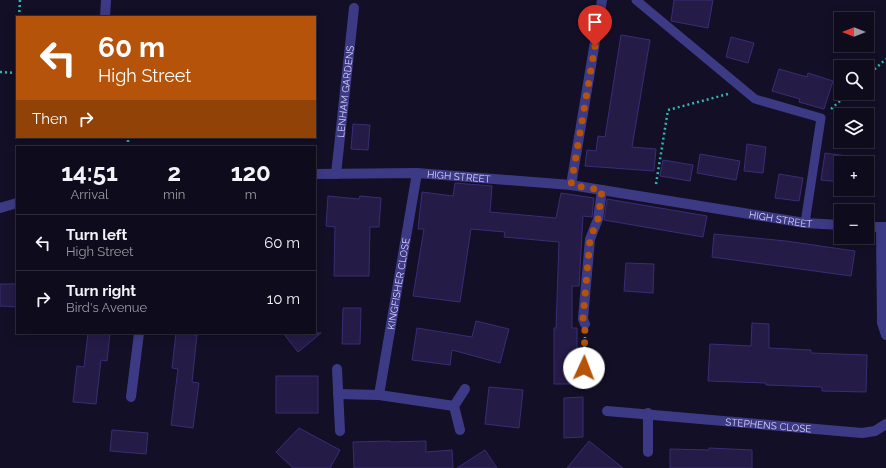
<!DOCTYPE html>
<html lang="en">
<head>
<meta charset="utf-8">
<style>
  body { margin:0; font-family:Raleway,sans-serif; background:#171425; color:#f1f3f6; height:100vh; display:flex; flex-direction:column; font-size:15px; white-space:nowrap }
  * { box-sizing:border-box; margin:0 }
  p { font-size:13px; color:#9b9ba3 }
  .icon { flex:none; width:22px; height:22px; fill:none; stroke:currentColor; stroke-width:2; stroke-linecap:round; stroke-linejoin:round }
  .map { position:relative; flex:1; overflow:hidden }
  .panel { position:absolute; left:16px; top:146px; width:300px; height:188px; display:flex; flex-direction:column; background:#0e0b1c; border-radius:0px; box-shadow:0 2px 10px #0003,0 0 0 1px #2e2b3b }
  .panel>* { flex:none }
  .hud { position:absolute; left:16px; top:16px; width:300px; height:122px; border-radius:0px; box-shadow:0 2px 10px #0003,0 0 0 1px #2e2b3b; background:#b45309; color:#fff; overflow:hidden }
  .needle { width:26px; rotate:270deg }
  .fabs { position:absolute; left:834px; top:12px; display:grid; gap:8px }
  .fabs a { display:grid; place-items:center; width:40px; height:40px; border-radius:0px; background:#0e0b1c; box-shadow:0 2px 10px #0003,0 0 0 1px #2e2b3b; font-size:20px }
  .pin { position:absolute; display:grid; place-items:center; width:34px; height:34px; color:#fff; margin:-41px -17px; border-radius:50% 50% 50% 0; rotate:-45deg; box-shadow:0 0 4px #0007 }
  .pin .icon { rotate:45deg }
  .me { position:absolute; width:44px; margin:-22px; rotate:2deg; stroke-linejoin:round; filter:drop-shadow(0 0 3px #0008) }
  .turn { display:flex; align-items:center; gap:14px; height:84px; padding:0 16px; font-size:18px }
  .turn .icon { width:52px; height:52px; stroke-width:2.5 }
  .turn b { display:block; font-size:28px; line-height:34px }
  .then { display:flex; align-items:center; height:38px; padding:0 16px; background:#0003; gap:8px; font-size:15px }
  .eta { display:flex; justify-content:space-evenly; align-items:center; height:68px; text-align:center }
  .eta b { font-size:24px; font-weight:700; line-height:28px }
  ul { padding:0; list-style:none }
  li { display:flex; align-items:center; gap:12px; height:56px; padding:0 16px; border-top:1px solid #2e2b3b }
  li div { flex:1 }
  li b { display:block; font-size:15px }
  li em { font-style:normal }
  .map>svg:first-child { display:block }
  .building { fill:#241b47; stroke:#3b2d73 }
  .lines { fill:none; stroke-linecap:round; stroke-linejoin:round }
  .path { stroke:#2fb8b0; stroke-width:2.5; stroke-dasharray:2 3; stroke-linecap:butt }
  .lane { stroke:#3d3a85; stroke-width:9 }
  .street { stroke:#3d3a85; stroke-width:10 }
  .route { stroke:#b45309; stroke-width:7; stroke-dasharray:0 12.6 }
  .labels { text-anchor:middle; stroke-width:4; stroke-linejoin:round; paint-order:stroke }
  .street-label { font-size:10px; fill:#d9d4ff; stroke:#130f26 }
</style>
</head>
<body>
<div class="map">
<svg width="886" height="468" viewBox="0 0 886 468">
  <rect width="100%" height="100%" fill="#130f26"/>
  <!-- building -->
  <g class="building">
    <path d="M674 0H713L708 28 671 21Z"/>
    <path d="M621 35 650 40 632 147 656 149 654 171 585 166 587 150 596 151 598 136 605 137Z"/>
    <path d="M731 37 754 43 748 63 726 57Z"/>
    <path d="M779 69 807 77 808 73 833 81 824 109 799 102 800 99 772 91Z"/>
    <path d="M353 124 370 125 368 150 351 149Z"/>
    <path d="M747 144 766 147 763 173 744 171Z"/>
    <path d="M825 153 870 159 867 180V163H841V182L821 180Z"/>
    <path d="M700 154 740 161 736 180 697 173Z"/>
    <path d="M663 160 693 165 690 181 660 176Z"/>
    <path d="M779 174 803 178 799 201 775 198Z"/>
    <path d="M455 183 492 186 490 212 556 218 561 193 594 198 592 217 583 216 579 286H572V328H577V384H554V328H556L559 242 504 237 505 232 471 229 460 302 413 296 424 229H418L422 192 453 196Z"/>
    <path d="M328 196 359 199 360 196 381 198 379 227H370L369 276H334L335 227 326 226Z"/>
    <path d="M607 199 707 216 703 237 604 220Z"/>
    <path d="M714 234 786 241 855 251 851 276 712 257Z"/>
    <path d="M626 263 654 264 653 293 624 291Z"/>
    <path d="M0 284H17V307L0 306Z"/>
    <path d="M343 308H361L360 344H342Z"/>
    <path d="M476 321 509 329 500 363 452 350 450 365 412 360 417 328 472 337Z"/>
    <path d="M752 323 769 324V348L811 350V353L867 355 866 392 822 391V387L766 385V383L708 381 710 344 751 346Z"/>
    <path d="M88 333H110L107 361 101 360 96 404 73 402 77 366 84 367Z"/>
    <path d="M176 333 197 335 192 382 199 383 193 428 171 425 178 369 172 368Z"/>
    <path d="M283 333H321L298 352Z"/>
    <rect x="276" y="376" width="42" height="37"/>
    <path d="M489 387 523 390 519 428 485 424Z"/>
    <path d="M583 397V437L564 438V398Z"/>
    <path d="M299 428 340 450 330 468H293L276 452Z"/>
    <path d="M112 430 148 433 146 454 110 451Z"/>
    <path d="M390 441V442L426 441V452L452 450 453 468H354L353 442Z"/>
    <path d="M589 441 623 468H567Z"/>
    <path d="M709 448 752 450V468H670V449L709 450Z"/>
    <path d="M485 450 497 468H457Z"/>
  </g>
  <g class="lines">
    <!-- path -->
    <g class="path">
      <path d="M19 17 20 0"/>
      <path d="M0 72 17 73"/>
      <path d="M17 73V63"/>
      <path d="M867 76 886 59"/>
      <path d="M831 109 849 93"/>
      <path d="M128 147V137"/>
      <path d="M656 184 668 110 728 94"/>
      <path d="M583 383 585 337"/>
    </g>
    <!-- lane -->
    <path class="lane" d="M636 0 755 99 821 118 805 223"/>
    <!-- street -->
    <g class="street">
      <path d="M105 17 106 0"/>
      <path id="s1" d="M315 174 417 173 571 185 805 223 841 225"/>
      <path id="s2" d="M336 174 354 8"/>
      <path d="M571 185 602 0"/>
      <path d="M0 208 17 203"/>
      <path d="M867 227H886"/>
      <path d="M881 228 882 323 886 335"/>
      <path d="M585 324 583 319 590 239 598 219 602 190"/>
      <path d="M337 369 340 431"/>
      <path d="M338 394 379 395 454 406"/>
      <path id="s3" d="M379 395 417 173"/>
      <path d="M131 397 139 333"/>
      <path id="s4" d="M607 411 862 433 875 431 886 424"/>
      <path d="M460 430 454 406 465 389"/>
      <path d="M648 452V413"/>
    </g>
  </g>
  <g class="lines">
    <!-- route -->
    <path class="route" d="M584 368 585 324 583 319 590 239 598 219 602 190 571 185 595 46"/>
  </g>
  <g class="labels">
    <!-- street labels -->
    <g class="street-label">
      <text dy="4" stroke="none"><textPath href="#s2" startOffset="83">LENHAM GARDENS</textPath></text>
      <text dy="4" stroke="none"><textPath href="#s1" startOffset="144">HIGH STREET</textPath></text>
      <text dy="4" stroke="none"><textPath href="#s1" startOffset="469">HIGH STREET</textPath></text>
      <text dy="4" stroke="none"><textPath href="#s3" startOffset="113">KINGFISHER CLOSE</textPath></text>
      <text dy="4" stroke="none"><textPath href="#s4" startOffset="162">STEPHENS CLOSE</textPath></text>
    </g>
  </g>
</svg>
<div class="fabs">
<a><svg class="needle" viewBox="-14 -14 28 28"><path d="M0-13l5 13h-10z" fill="#e53935"/><path d="M0 13l5-13h-10z" fill="#9b9ba3"/></svg></a>
<a><svg class="icon" aria-label="search" viewBox="0 0 24 24"><circle cx="10" cy="10" r="6"/><path d="M15 15l6 6"/></svg></a>
<a><svg class="icon" aria-label="layers" viewBox="0 0 24 24"><path d="M12 4l9 5-9 5-9-5zM3 14l9 5 9-5"/></svg></a>
<a>+</a>
<a>−</a>
</div>
<div class="pin" style="left:595px;top:46px;background:#d93025"><svg class="icon" aria-label="arrive" viewBox="0 0 24 24"><path d="M6 21V4h12l-3 4 3 4H6"/></svg></div>
<svg class="me" style="left:584px;top:368px" viewBox="-20 -20 40 40"><circle r="19" fill="#fff"/><path d="M0-13L10 11 0 6-10 11z" fill="#b45309"/></svg>
<div class="hud">
<div class="turn"><svg class="icon" aria-label="left" viewBox="0 0 24 24"><path d="M17 20v-9H6M10 6l-5 5 5 5"/></svg><div><b>60 m</b>High Street</div></div>
<div class="then">Then<svg class="icon" aria-label="right" viewBox="0 0 24 24"><path d="M7 20v-9h11M14 6l5 5-5 5"/></svg></div>
</div>
<section class="panel">
<div class="eta">
<div><b>14:51</b><p>Arrival</p></div>
<div><b>2</b><p>min</p></div>
<div><b>120</b><p>m</p></div>
</div>
<ul>
<li><svg class="icon" aria-label="left" viewBox="0 0 24 24"><path d="M17 20v-9H6M10 6l-5 5 5 5"/></svg><div><b>Turn left</b><p>High Street</p></div><em>60 m</em></li>
<li><svg class="icon" aria-label="right" viewBox="0 0 24 24"><path d="M7 20v-9h11M14 6l5 5-5 5"/></svg><div><b>Turn right</b><p>Bird's Avenue</p></div><em>10 m</em></li>
</ul>
</section>
</div>
</body>
</html>
